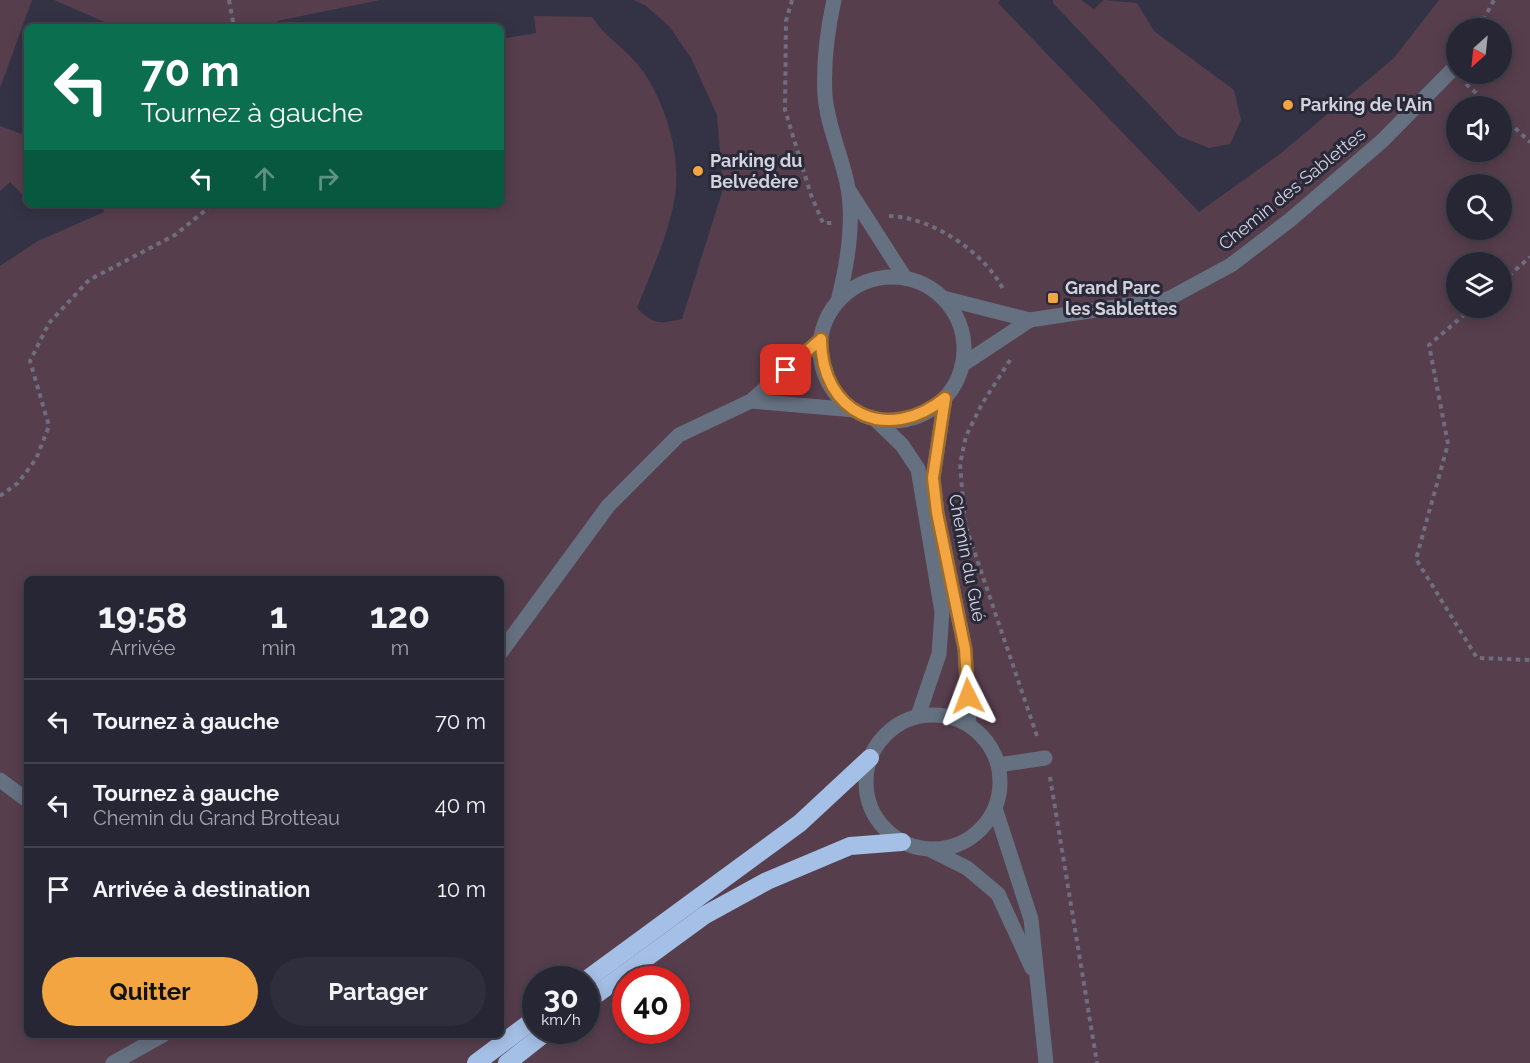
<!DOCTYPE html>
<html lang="fr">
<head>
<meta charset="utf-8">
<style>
  body { margin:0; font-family:Raleway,sans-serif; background:#2f2e3c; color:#f1f3f6; height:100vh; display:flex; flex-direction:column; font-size:22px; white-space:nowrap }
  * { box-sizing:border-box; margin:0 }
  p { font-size:20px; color:#a4a5ac }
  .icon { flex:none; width:33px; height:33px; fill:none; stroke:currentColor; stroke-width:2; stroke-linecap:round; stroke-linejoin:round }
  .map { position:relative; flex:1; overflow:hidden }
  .details { position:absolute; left:24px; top:576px; width:480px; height:462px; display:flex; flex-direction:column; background:#272634; border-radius:9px; box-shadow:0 3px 15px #0003,0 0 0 2px #43434f }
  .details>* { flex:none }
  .top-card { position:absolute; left:24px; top:24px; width:480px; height:183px; border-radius:9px; box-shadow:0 3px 15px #0003,0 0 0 2px #43434f; background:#0b6e4f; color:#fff; overflow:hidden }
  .needle { width:39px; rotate:207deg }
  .fabs { position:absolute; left:1446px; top:18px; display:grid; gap:12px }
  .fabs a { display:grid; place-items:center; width:66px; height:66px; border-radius:50%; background:#272634; box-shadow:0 3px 15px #0003,0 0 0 2px #43434f; font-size:30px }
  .speed { position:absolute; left:522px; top:966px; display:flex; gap:12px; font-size:30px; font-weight:700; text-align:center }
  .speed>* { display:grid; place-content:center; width:78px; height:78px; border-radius:50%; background:#272634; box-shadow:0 3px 15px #0003,0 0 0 2px #43434f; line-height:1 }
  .speed small { font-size:15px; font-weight:400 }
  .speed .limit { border:9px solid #d22; background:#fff; color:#111 }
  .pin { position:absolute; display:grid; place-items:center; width:51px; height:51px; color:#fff; margin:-26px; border-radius:12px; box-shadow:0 3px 9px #0006 }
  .me { position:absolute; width:66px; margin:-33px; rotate:357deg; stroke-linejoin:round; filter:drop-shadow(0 0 4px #0008) }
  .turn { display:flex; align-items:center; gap:21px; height:126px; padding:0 18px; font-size:27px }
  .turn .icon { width:78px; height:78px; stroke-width:2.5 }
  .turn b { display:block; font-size:42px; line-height:51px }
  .lanes { display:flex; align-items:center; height:57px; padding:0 18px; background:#0003; justify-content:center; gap:30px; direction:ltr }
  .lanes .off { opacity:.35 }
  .eta { display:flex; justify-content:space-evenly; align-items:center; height:102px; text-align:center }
  .eta b { font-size:36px; font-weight:700; line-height:42px }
  .action { display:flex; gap:12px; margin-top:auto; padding:12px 18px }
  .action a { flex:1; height:69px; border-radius:36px; background:#f2a541; color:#111; font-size:24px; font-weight:700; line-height:69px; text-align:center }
  .action a+a { background:#2f2e3c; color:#f1f3f6 }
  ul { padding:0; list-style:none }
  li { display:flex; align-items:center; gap:18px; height:84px; padding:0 18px; border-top:2px solid #43434f }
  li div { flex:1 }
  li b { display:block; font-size:22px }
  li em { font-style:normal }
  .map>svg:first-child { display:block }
  .green { fill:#573e4d; fill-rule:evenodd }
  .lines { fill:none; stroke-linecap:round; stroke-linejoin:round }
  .path { stroke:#6f6e7e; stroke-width:4; stroke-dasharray:4.5 4.5; stroke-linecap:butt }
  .minor { stroke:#657080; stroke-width:15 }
  .highway { stroke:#a5c0e6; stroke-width:18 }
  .route-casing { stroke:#9d6b2a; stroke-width:15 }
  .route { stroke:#f2a541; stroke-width:10 }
  .poi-dot { fill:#f2a541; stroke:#2a293a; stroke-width:2 }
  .labels { text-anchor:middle; stroke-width:6; stroke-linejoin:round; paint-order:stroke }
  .poi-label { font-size:18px; font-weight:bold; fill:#d2d2dd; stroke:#2a293a; text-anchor:start }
  .street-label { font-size:18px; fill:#d2d2dd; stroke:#2a293a }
</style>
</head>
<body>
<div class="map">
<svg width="1530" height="1063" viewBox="0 0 1530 1063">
  <rect width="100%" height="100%" fill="#343345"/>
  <!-- green -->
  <g class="green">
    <path d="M0 0H32L0 88Z"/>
    <path d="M54 0H380L277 21 278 27H116Z"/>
    <path d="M634 0H1000L998 3 1199 212 1280 154 1394 58 1439 0H1530V1063H0V266L38 241 104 212 101 204H501V39L536 33 534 16 592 17C605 38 627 49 642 70 666 104 681 154 675 196 669 234 651 272 637 308 654 325 659 324 682 319L723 189 717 115 691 58 669 26 646 6ZM1456 28H1502V74H1456ZM1456 106H1502V152H1456ZM1456 184H1502V230H1456ZM1456 262H1502V308H1456ZM27 579H501V1035H27ZM536 980H586V1030H536ZM626 980H676V1030H626Z"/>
    <path d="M1053 0H1081L1094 9 1104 0 1137 3 1154 31 1234 90 1241 120 1230 144 1209 148 1179 136 1053 3Z"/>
    <path d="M0 126 27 136 26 198 10 182 0 191Z"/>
  </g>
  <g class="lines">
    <!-- path -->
    <g class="path">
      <path d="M229 0 234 27"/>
      <path d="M792 0 786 21 785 110 811 195 823 223H832"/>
      <path d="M1479 28 1494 0"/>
      <path d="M1466 84 1491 106"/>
      <path d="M1502 116 1530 142"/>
      <path d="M889 216C932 217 986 253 1004 291"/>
      <path d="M1502 282 1530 257"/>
      <path d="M1472 308 1429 345 1448 444 1416 559 1477 658 1530 660"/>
      <path d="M1010 360 982 404 966 436 960 464 965 524 1038 739"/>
      <path d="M0 496 18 483 36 459 49 426 30 361 49 323 89 280 175 235 213 204"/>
      <path d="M1050 777 1097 1063"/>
    </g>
    <!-- minor -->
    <g class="minor">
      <path d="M834 0C827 32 823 62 825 95 827 124 841 155 847 183 855 220 847 266 838 301"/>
      <path d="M850 192 905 278"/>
      <circle cx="892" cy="349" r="72"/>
      <path d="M943 298 1030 320 1168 299 1231 265 1290 220 1382 141 1451 71"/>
      <path d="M962 365 1030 320"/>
      <path d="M945 398 933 478 937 513 965 649 969 725"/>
      <path d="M751 401 855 410"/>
      <path d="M875 419 902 445 918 469 942 612 939 654 918 716"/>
      <path d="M501 652 608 506 679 435 751 401 821 339"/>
      <circle cx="933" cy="782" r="67"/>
      <path d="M998 765 1045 758"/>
      <path d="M0 780 27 800"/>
      <path d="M995 808 1031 919 1046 1063"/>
      <path d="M931 850 967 868 998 894 1032 968"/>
      <path d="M113 1063 163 1035"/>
    </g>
    <!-- highway -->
    <g class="highway">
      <path d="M586 980 800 823 870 758"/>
      <path d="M586 1002 705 915 767 881 850 846 902 842"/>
      <path d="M476 1063 536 1018"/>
      <path d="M507 1063 549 1030"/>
    </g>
  </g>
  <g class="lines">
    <!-- route casing -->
    <g class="route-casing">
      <path id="route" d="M786 370 821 339C821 413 887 445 945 398L933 478 937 513 965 649 968 696"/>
    </g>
    <!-- route -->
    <use href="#route" class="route"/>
  </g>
  <!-- markers -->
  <g class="poi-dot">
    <circle cx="1288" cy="105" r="6"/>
    <circle cx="698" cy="171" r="6"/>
    <rect x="1047" y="292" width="12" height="12" rx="3"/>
  </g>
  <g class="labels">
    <!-- poi labels -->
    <g class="poi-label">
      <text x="1300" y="111">Parking de l'Ain</text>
      <text x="710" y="167">Parking du<tspan x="710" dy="21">Belvédère</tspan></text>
      <text x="1065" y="294">Grand Parc<tspan x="1065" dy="21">les Sablettes</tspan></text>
    </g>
    <!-- street labels -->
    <g class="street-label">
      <text transform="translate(1292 189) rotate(-39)" y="6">Chemin des Sablettes</text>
      <text transform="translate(967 558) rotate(79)" y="6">Chemin du Gué</text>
    </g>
  </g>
</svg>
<div class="fabs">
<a><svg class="needle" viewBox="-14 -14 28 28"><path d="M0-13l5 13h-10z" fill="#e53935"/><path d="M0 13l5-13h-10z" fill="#a4a5ac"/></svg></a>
<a><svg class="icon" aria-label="sound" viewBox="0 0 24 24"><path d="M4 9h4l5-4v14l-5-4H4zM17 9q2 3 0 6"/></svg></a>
<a><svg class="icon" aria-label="search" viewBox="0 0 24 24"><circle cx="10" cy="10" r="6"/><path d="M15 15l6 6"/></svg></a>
<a><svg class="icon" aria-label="layers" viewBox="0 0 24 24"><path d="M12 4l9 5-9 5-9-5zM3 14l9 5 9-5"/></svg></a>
</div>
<div class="speed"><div>30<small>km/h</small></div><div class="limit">40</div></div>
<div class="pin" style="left:786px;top:370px;background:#d93025"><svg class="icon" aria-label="arrive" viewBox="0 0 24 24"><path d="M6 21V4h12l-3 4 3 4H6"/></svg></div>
<svg class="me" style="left:968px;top:696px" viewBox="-20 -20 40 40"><path d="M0-17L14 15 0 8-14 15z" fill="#f2a541" stroke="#fff" stroke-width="4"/></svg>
<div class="top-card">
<div class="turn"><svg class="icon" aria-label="left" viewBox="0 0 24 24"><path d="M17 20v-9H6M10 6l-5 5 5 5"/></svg><div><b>70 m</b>Tournez à gauche</div></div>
<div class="lanes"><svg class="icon" aria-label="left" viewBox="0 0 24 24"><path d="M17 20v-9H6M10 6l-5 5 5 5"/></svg><svg class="icon off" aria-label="ahead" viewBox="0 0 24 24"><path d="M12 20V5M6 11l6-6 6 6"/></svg><svg class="icon off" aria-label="right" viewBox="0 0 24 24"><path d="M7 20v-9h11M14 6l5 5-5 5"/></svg></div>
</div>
<section class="details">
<div class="eta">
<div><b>19:58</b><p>Arrivée</p></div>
<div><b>1</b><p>min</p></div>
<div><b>120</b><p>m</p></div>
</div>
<ul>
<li><svg class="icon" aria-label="left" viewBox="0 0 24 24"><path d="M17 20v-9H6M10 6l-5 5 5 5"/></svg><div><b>Tournez à gauche</b></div><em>70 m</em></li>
<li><svg class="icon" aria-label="left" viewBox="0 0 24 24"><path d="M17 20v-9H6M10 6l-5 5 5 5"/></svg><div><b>Tournez à gauche</b><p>Chemin du Grand Brotteau</p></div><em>40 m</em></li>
<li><svg class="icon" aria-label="arrive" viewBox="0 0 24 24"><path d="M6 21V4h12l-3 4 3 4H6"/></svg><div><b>Arrivée à destination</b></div><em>10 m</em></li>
</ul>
<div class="action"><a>Quitter</a><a>Partager</a></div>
</section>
</div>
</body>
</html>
